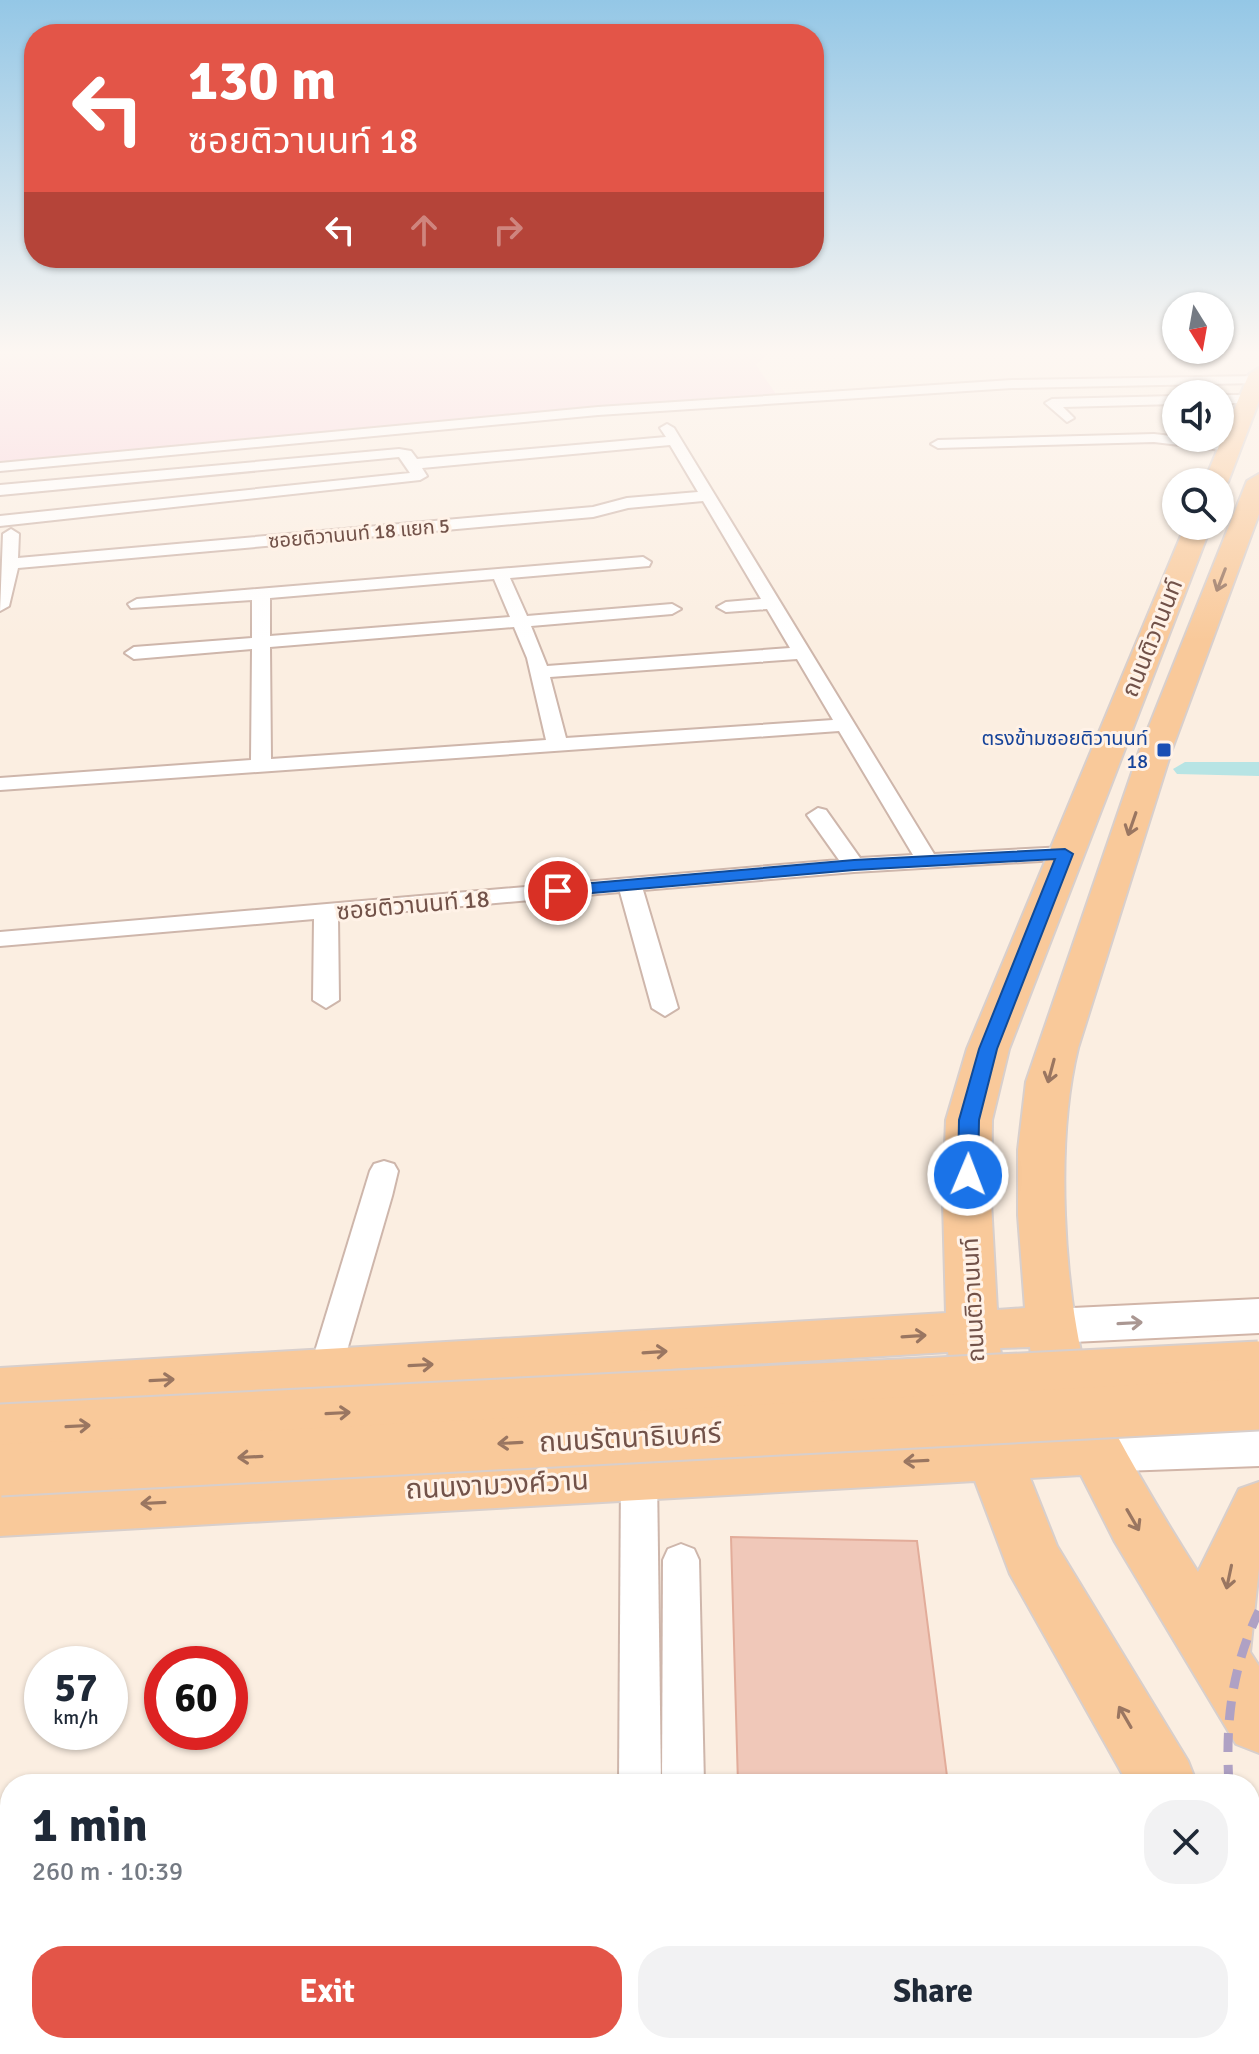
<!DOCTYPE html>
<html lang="en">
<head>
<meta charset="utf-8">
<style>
  body { margin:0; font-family:Signika,"Noto Sans Thai",sans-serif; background:#f2f2f3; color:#1f2937; height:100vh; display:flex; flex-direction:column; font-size:30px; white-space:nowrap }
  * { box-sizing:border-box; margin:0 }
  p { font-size:26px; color:#747a83 }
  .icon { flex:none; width:44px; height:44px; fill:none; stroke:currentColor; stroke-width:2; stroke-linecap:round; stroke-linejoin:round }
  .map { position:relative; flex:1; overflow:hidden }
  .side { position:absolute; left:0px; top:1774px; width:1260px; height:280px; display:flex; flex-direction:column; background:#fff; border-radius:32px 32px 0 0; box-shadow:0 2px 6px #0004 }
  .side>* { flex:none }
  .hud { position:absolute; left:24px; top:24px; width:800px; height:244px; border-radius:32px; box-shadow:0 2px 6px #0004; background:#e35548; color:#fff; overflow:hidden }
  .needle { width:52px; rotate:169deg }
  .buttons { position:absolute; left:1162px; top:292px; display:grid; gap:16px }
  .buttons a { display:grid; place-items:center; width:72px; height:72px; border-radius:50%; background:#fff; box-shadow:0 2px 6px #0004; font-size:40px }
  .speed { position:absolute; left:24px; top:1646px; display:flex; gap:16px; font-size:40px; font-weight:700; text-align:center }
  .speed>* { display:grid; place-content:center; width:104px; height:104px; border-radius:50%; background:#fff; box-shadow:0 2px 6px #0004; line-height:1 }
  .speed small { font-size:20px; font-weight:400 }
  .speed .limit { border:12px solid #d22; background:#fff; color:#111 }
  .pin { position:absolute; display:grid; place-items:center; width:68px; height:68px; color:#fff; margin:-34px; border:4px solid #fff; border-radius:50%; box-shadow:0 2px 8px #0007 }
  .me { position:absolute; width:88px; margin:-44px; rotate:1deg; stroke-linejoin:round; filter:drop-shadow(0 0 6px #0008) }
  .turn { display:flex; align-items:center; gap:28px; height:168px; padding:0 32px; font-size:36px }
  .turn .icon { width:104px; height:104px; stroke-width:2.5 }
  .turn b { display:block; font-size:56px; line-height:68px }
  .lanes { display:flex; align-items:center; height:76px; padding:0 32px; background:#0003; justify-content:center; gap:40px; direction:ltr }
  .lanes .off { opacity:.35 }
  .round { display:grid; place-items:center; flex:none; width:84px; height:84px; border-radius:32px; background:#f2f2f3 }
  .overview { display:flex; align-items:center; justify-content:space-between; height:136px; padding:0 32px }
  h1 { font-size:48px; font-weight:800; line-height:60px }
  .primary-button { display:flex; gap:16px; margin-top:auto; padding:16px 32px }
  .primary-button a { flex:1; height:92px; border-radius:32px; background:#e35548; color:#fff; font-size:32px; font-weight:800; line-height:92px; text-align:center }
  .primary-button a+a { background:#f2f2f3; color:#1f2937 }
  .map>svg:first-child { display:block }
  .medical { fill:#f9d4de }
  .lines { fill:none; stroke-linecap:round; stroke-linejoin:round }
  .canal { fill:#b7e4e4; fill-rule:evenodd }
  .building { fill:#f0c8b9; stroke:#e2ac9a; stroke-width:2 }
  .street-casing { stroke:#ceb6ab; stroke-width:4 }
  .secondary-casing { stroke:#d1b5a8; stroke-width:4 }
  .primary-casing { stroke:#d8cfcc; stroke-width:4 }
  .street { fill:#fff; fill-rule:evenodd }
  .secondary { fill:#fff; fill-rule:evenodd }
  .primary { fill:#f9c99a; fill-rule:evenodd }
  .rail { stroke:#afa1c4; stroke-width:9; stroke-dasharray:19 13; stroke-linecap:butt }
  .primary-bridge-casing { stroke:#d8cfcc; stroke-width:55; stroke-linecap:butt }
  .primary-bridge { stroke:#f9c99a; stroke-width:51 }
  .oneway { stroke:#9a7661 }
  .oneway2 { stroke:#aa9792 }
  .route { fill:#1a73e8; stroke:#114b97; stroke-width:2 }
  .transit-dot { fill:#1a4fb4; stroke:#fff2e7; stroke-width:3 }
  .labels { text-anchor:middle; stroke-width:6; stroke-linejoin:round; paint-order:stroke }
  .far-street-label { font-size:20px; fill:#725249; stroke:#fff2e7 }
  .far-transit-label { font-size:20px; fill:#164399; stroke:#fff2e7; text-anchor:end }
  .street-label { font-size:24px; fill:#725249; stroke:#fff2e7 }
  .near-street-label { font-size:28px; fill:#725249; stroke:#fff2e7 }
</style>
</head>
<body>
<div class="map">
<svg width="1259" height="2054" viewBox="0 0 1259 2054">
  <rect width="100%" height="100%" fill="#fbeee1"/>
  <!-- medical -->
  <path class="medical" d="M0 353H769L756 365 776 394 442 420 0 463Z"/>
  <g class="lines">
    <!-- canal -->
    <path class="canal" d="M1185 762H1259V776L1177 774 1173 769Z"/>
  </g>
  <!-- building -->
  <path class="building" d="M731 1537 917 1541 948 1784H738Z"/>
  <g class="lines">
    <!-- street casing -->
    <g class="street-casing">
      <g id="street">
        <path d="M1259 376 1257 383 1012 388 598 415 0 471V463L598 407 1012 380Z"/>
        <path d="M1220 395H1249L1256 399 1249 403H1220Z"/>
        <path d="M1176 396V404L1063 407 1074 418 1067 422 1045 403 1052 399Z"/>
        <path d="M667 424 674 428 934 854 1065 847 1073 849 1076 854 1073 859 854 872 643 890 678 1008 665 1016 652 1008 620 892 338 917 339 1000 326 1008 313 1000 314 919 0 946V932L839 860 807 815 818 808 826 810 860 858 913 855 839 731 0 790V778L251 760 252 649 134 659 125 653 134 647 252 638V600L131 608 128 604 137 599 643 557 651 562 649 566 510 578 527 616 672 604 681 609 672 614 531 626 547 666 790 648 767 609 726 612 717 607 726 602 761 599 703 501 628 508 593 517 18 568 9 606 0 611 3 534 11 529 19 534 18 558 593 507 627 498 698 492 670 445 422 468 427 476 420 480 0 526V516L410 473 399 457 0 495V485L399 449 411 451 417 459 666 437 660 428ZM494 579 510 617 270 636V598ZM514 627 527 658 546 740 271 759 270 647ZM797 659 833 720 566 738 550 677Z"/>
        <path d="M1154 434 1230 443 1237 447 1230 451 1154 442 938 448 931 444 938 440Z"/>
        <path d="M384 1161 394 1164 398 1171 392 1196 341 1371 337 1380 325 1384 313 1380 309 1371 370 1171 374 1164Z"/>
        <path d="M639 1462 651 1466 657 1476 661 1784H619L621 1476 627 1466Z"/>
        <path d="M681 1544 694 1549 699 1560 704 1784H662L663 1560 668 1549Z"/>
      </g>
    </g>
    <!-- secondary casing -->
    <g class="secondary-casing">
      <g id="secondary">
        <path d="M1259 1299V1333L1052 1343 1035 1338 1029 1326 1035 1314 1052 1309Z"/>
        <path d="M1259 1426V1466L1095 1472 1077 1466 1070 1452 1077 1438 1095 1432Z"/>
      </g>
    </g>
    <!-- primary casing -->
    <g class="primary-casing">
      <g id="primary">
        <path d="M1259 368V401L1228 482 1220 488V482H1204L1249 374Z"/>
        <path d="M1259 474V514L1172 749 1078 1048C1055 1142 1063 1288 1088 1381 1093 1398 1106 1415 1114 1430 1140 1478 1168 1525 1198 1572L1239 1489 1259 1482V1568L1250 1652 1259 1666V1753L1236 1744 1115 1542 1081 1475 1030 1478 1057 1546 1188 1761 1197 1784H1128L1010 1574 975 1481 0 1536V1488L962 1437 948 1352 0 1410V1368L946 1313 943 1202 946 1120 967 1049 1185 526H1211L1009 1049 992 1120 991 1202 997 1310 1025 1308 1018 1215V1150L1026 1082 1140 749 1247 481ZM1030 1347 1035 1384 1059 1432 1016 1434 1000 1348Z"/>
        <path d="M1250 1881 1259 1884V1964L1250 1960Z"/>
      </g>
    </g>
    <!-- street -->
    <use href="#street" class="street"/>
    <!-- secondary -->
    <use href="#secondary" class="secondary"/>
    <!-- primary -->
    <use href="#primary" class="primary"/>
    <!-- rail -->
    <g class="rail">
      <path d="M1229 1784C1225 1722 1232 1667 1259 1611"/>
      <path d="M1250 1885 1259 1915"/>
    </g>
    <!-- primary-bridge casing -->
    <g class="primary-bridge-casing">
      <g id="primary-bridge">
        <path d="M0 1430 1259 1367"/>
        <path d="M0 1470 1259 1404"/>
      </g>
    </g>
    <!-- primary-bridge -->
    <use href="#primary-bridge" class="primary-bridge"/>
  </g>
  <!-- one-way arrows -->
  <defs><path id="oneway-shaft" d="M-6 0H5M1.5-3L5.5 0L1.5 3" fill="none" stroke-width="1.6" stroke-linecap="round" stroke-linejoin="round" transform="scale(2)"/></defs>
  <g class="oneway">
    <use href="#oneway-shaft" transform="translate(1221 580) rotate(111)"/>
    <use href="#oneway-shaft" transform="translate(1132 824) rotate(109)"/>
    <use href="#oneway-shaft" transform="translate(1051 1071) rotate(105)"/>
    <use href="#oneway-shaft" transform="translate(914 1336) rotate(-4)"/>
    <use href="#oneway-shaft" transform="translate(655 1352) rotate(-4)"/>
    <use href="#oneway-shaft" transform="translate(421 1365) rotate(-3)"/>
    <use href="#oneway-shaft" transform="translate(162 1380) rotate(-3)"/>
    <use href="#oneway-shaft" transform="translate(338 1413) rotate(-3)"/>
    <use href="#oneway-shaft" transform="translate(78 1426) rotate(-3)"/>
    <use href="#oneway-shaft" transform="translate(510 1443) rotate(177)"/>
    <use href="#oneway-shaft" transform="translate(250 1457) rotate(177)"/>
    <use href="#oneway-shaft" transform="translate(916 1461) rotate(177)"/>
    <use href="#oneway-shaft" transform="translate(153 1503) rotate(177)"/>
    <use href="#oneway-shaft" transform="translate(1133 1520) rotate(60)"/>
    <use href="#oneway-shaft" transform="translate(1229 1577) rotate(102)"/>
    <use href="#oneway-shaft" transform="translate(1125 1717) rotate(-120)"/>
  </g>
  <use class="oneway2" href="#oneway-shaft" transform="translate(1130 1323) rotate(-3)"/>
  <!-- sky -->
  <linearGradient id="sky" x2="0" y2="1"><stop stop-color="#94c7e6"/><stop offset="0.55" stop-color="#fdf7f2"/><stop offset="1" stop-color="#fdf7f2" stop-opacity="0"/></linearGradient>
  <rect width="1259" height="641" fill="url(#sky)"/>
  <!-- route -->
  <path class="route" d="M1065 849 1073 854 997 1049 979 1120 978 1175 968 1182 958 1175 959 1120 979 1049 1055 859 854 870 558 896 550 891 558 886 854 860Z"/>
  <!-- markers -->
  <rect class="transit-dot" x="1156" y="742" width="16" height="16" rx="4"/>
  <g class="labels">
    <!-- far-street labels -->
    <g class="far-street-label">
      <text transform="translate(359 533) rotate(-5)" y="7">ซอยติวานนท์ 18 แยก 5</text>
    </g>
    <!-- far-transit labels -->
    <g class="far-transit-label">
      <text x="1148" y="745">ตรงข้ามซอยติวานนท์<tspan x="1148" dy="23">18</tspan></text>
    </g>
    <!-- street labels -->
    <g class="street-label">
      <text transform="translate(1152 638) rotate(-68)" y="8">ถนนติวานนท์</text>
      <text transform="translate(413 905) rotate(-5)" y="8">ซอยติวานนท์ 18</text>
      <text transform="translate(973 1300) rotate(-93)" y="8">ถนนติวานนท์</text>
    </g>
    <!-- near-street labels -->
    <g class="near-street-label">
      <text transform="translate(630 1437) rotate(-3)" y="10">ถนนรัตนาธิเบศร์</text>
      <text transform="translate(497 1484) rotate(-3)" y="10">ถนนงามวงศ์วาน</text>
    </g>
  </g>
</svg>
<div class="buttons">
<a><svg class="needle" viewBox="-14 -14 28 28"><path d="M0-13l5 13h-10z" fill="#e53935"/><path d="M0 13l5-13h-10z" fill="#747a83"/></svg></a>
<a><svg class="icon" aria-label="sound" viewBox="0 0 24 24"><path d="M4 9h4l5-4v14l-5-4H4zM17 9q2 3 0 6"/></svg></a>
<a><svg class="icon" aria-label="search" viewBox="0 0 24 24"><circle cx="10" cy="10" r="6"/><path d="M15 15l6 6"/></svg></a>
</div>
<div class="speed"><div>57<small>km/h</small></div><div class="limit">60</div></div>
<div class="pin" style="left:558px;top:891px;background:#d93025"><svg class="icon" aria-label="arrive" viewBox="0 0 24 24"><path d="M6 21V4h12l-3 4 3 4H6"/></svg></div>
<svg class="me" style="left:968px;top:1175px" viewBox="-20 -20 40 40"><circle r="17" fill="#1a73e8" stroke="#fff" stroke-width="3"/><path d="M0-11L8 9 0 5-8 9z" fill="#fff"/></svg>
<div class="hud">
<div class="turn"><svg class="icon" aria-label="left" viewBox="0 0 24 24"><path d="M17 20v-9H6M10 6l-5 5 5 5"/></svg><div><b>130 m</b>ซอยติวานนท์ 18</div></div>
<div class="lanes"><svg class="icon" aria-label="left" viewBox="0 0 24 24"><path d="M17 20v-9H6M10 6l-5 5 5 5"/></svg><svg class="icon off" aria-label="ahead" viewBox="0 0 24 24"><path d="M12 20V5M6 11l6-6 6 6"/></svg><svg class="icon off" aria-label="right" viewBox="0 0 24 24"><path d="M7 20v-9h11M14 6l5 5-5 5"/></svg></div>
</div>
<section class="side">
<div class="overview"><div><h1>1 min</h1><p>260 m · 10:39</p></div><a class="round"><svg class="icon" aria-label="close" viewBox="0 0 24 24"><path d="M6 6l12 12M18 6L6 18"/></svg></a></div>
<div class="primary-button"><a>Exit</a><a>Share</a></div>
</section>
</div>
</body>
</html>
